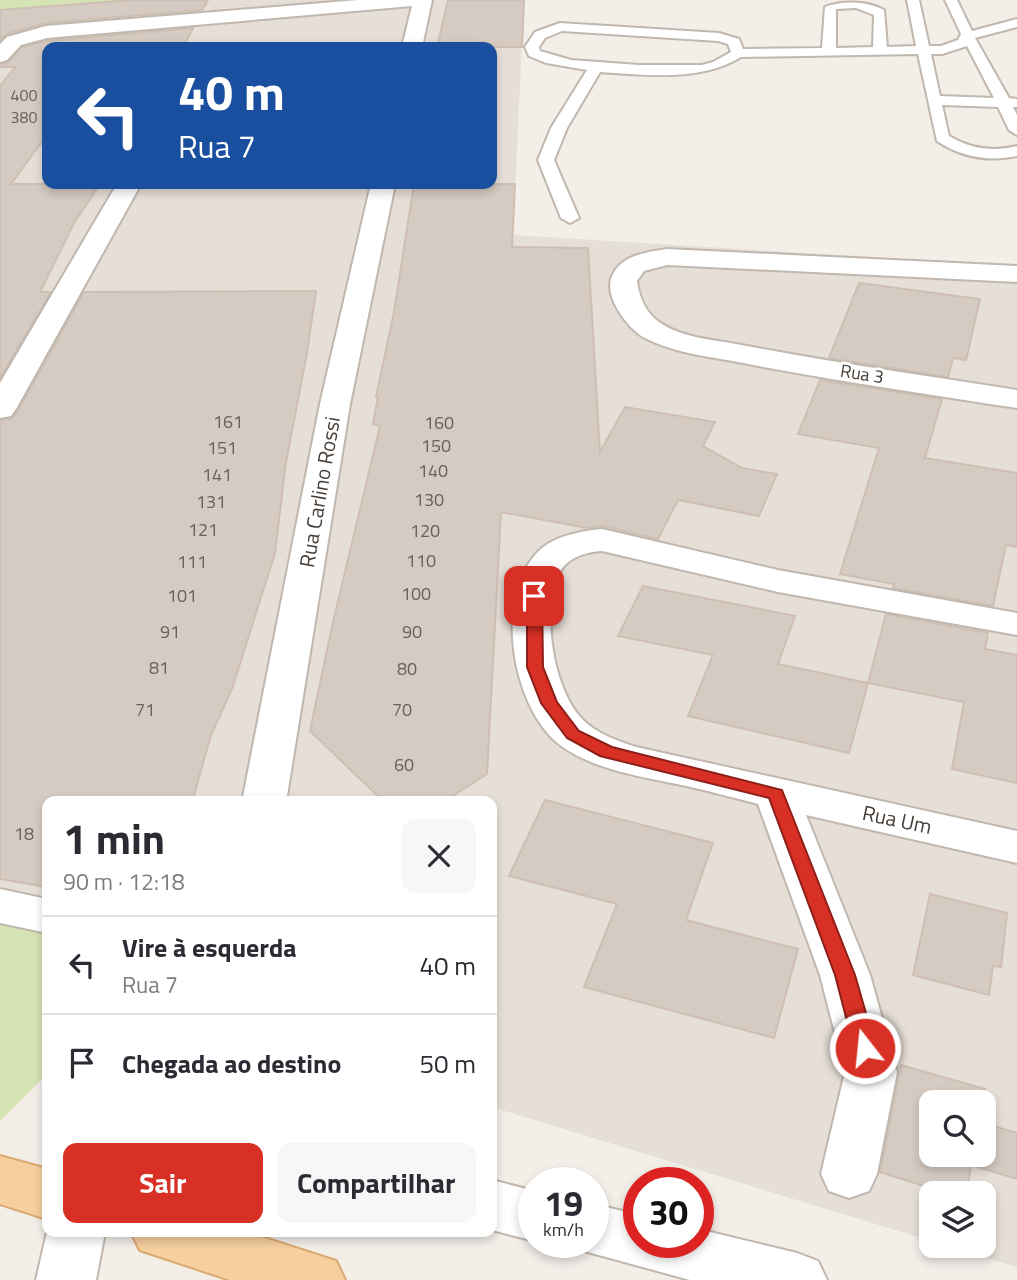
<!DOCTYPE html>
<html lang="pt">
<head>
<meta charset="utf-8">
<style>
  body { margin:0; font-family:"Titillium Web",sans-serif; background:#f7f7f7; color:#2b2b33; height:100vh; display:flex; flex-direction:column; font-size:26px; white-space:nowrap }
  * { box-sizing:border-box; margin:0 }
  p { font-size:23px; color:#7c7c81 }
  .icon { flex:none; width:38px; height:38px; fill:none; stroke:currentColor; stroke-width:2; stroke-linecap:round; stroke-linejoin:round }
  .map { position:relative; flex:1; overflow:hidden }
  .drawer { position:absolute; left:42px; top:796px; width:455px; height:441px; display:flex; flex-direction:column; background:#fff; border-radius:14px; box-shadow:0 4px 10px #0003 }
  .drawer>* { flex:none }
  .hud { position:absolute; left:42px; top:42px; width:455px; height:147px; border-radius:14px; box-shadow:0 4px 10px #0003; background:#1a4fa0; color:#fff; overflow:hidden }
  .buttons { position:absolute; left:919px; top:1090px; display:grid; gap:14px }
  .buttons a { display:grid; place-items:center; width:77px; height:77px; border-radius:14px; background:#fff; box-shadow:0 4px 10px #0003; font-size:35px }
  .speed { position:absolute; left:518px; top:1167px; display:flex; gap:14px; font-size:35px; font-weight:700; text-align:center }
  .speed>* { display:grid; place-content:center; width:91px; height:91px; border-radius:50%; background:#fff; box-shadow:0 4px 10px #0003; line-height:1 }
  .speed small { font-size:18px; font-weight:400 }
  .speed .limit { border:10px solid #d22; background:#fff; color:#111 }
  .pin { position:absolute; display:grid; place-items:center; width:60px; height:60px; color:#fff; margin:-30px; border-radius:14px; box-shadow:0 4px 10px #0006 }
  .me { position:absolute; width:77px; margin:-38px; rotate:344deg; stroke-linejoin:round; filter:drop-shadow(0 0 5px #0008) }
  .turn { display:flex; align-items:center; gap:24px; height:147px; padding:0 21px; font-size:32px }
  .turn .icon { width:91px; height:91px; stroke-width:2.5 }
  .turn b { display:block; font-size:49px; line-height:60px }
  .round { display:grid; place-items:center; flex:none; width:74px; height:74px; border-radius:14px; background:#f7f7f7 }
  .summary { display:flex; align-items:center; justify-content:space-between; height:119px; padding:0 21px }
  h1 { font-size:42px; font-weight:700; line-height:52px }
  .cta { display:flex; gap:14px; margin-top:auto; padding:14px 21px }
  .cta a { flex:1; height:80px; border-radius:14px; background:#d93025; color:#fff; font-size:28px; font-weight:700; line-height:80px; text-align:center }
  .cta a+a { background:#f7f7f7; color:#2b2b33 }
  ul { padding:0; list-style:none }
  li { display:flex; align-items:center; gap:21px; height:98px; padding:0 21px; border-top:2px solid #e1e1e2 }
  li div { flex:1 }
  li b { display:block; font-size:26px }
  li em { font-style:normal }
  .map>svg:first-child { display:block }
  .residential { fill:#e6dfd7; fill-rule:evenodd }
  .green { fill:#d6e3b4 }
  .building { fill:#d6cbc2; stroke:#cebfb2; stroke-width:2 }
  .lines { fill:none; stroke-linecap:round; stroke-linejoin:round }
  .lane-casing { stroke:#c0b7af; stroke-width:4 }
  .street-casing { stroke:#c0b7af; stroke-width:4 }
  .primary-casing { stroke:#daa96f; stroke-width:4 }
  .lane { fill:#fff; fill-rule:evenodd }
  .street { fill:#fff; fill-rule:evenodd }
  .primary { fill:#f6cf9e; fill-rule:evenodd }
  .route { fill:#d93025; stroke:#8d1f18; stroke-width:2 }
  .labels { text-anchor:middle; stroke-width:6; stroke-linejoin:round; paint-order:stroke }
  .far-number-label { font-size:16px; fill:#6a615a }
  .far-street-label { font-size:18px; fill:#463e37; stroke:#fff }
  .number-label { font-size:18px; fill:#6a615a }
  .street-label { font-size:21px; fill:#463e37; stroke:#fff }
</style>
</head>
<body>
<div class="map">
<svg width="1017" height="1280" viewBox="0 0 1017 1280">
  <rect width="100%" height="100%" fill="#f3eee8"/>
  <!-- residential -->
  <path class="residential" d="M129 0H524L513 235 1017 266V1267L947 1246H984V1194H931V1241L492 1107V802H47V1074L0 1121V10ZM47 47H492V184H47ZM931 1102H984V1155H931Z"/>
  <!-- green -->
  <g class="green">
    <path d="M0 0H129L0 10Z"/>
    <path d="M0 906 47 916V1074L0 1121Z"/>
  </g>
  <!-- building -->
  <g class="building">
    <path d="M132 0H208L202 10 46 23 6 34 0 40V10Z"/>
    <path d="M448 0H524L522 47H437Z"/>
    <path d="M193 28 183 47H47V135L11 184H100L74 223 40 292H51L0 378V86L15 67H0V64L9 62 22 47 47 41Z"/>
    <path d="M414 184H515L512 247 588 248 600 452 625 407 715 422 703 446 742 468 777 474 759 516 678 500 658 539 603 526 587 528 501 512 487 774 443 802H384L310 731 333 622 380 426 373 424 378 397H376L394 312Z"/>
    <path d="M859 283 980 299 966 360 953 358 948 377 829 358Z"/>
    <path d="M316 291 307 353 286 462 275 553 232 689 211 735 192 802H47V887L0 879V420L11 419 18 411 84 292Z"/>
    <path d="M820 380 942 399 925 458 1017 473V547L1006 545 993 606 893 588 894 584 840 574 879 448 798 434Z"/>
    <path d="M643 586 795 616 778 664 868 683 849 753 688 716 713 655 618 636Z"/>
    <path d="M886 614 988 633 985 649 1017 655V783L952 769 964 702 868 683Z"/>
    <path d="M545 800 713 843 686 920 798 949 774 1038 584 987 617 904 509 876Z"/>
    <path d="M930 894 1007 913 1001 967 993 966 989 995 913 975Z"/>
    <path d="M901 1065 985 1089 983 1102H931V1155H984V1123L1017 1133V1179L971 1165 967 1194H949L880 1172Z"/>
  </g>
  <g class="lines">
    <!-- lane casing -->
    <g class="lane-casing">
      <path id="lane" d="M907 0H919L929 46H941L958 40 961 34 945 0H957L972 31 1017 19V27L975 38 1009 98 1017 99V107H1013L1017 115V135L1009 130 998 107 942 105 949 136C971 149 993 152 1017 146V156C989 162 961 157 937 141L918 54 741 57C700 82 646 75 600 72L567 128 554 160 579 218 570 223 561 218 538 160 551 128 587 70 546 63 529 56 525 47 535 32 560 23 719 33 739 39 743 49 822 48 825 7C841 0 868 1 884 10L887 47 916 46ZM856 8 874 15 873 47 836 48V9ZM562 31 718 41 728 44 731 52 713 62 702 65H639L571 60 540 51 539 47 545 38ZM967 46 994 98 940 96 931 54H942Z"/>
    </g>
    <!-- street casing -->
    <g class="street-casing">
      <g id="street">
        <path d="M358 0H432L422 47H402L412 6 47 38 21 45 7 60 0 62V44L7 37 46 26Z"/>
        <path d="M117 184H141L16 409 11 416 0 418V383Z"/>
        <path d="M371 184H395L350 404 286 802H242L320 404Z"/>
        <path d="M667 249 1017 266V282L667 265 644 271 637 281C639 297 646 313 659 322 683 339 719 340 747 346 836 363 927 376 1017 390V408C927 394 837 381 748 364 714 357 676 354 645 338 628 329 603 296 612 276 621 255 647 252 667 249Z"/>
        <path d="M602 529 778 570 1017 613V635L778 592 602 551C587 552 568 557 560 572 540 610 553 690 583 720 597 734 618 741 636 747L1017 831V863L806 815 870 975 897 1072 877 1174 869 1191 849 1198 829 1191 821 1174 845 1072 820 975 758 804C734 798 710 791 686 786 645 777 595 771 560 745 511 708 492 591 542 548 558 535 582 531 602 529Z"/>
        <path d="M0 889 47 899V933L0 923Z"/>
        <path d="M492 1180 534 1191V1241L492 1230Z"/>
        <path d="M593 1204 639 1215V1242H698V1229L797 1253 818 1261 827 1280H690L573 1248 570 1242H593Z"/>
        <path d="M47 1232H105L96 1280H36Z"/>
      </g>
    </g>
    <!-- primary casing -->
    <g class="primary-casing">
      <g id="primary">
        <path d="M0 1156 47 1169V1219L0 1204Z"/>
        <path d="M131 1232H246L336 1261 345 1280H230L140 1250Z"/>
      </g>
    </g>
    <!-- lane -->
    <use href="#lane" class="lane"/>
    <!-- street -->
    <use href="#street" class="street"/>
    <!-- primary -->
    <use href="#primary" class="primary"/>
  </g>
  <!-- route -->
  <path class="route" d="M534 591 542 596 543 667 557 702 579 731 612 747 782 790 855 975 876 1048 872 1054 865 1056 857 1054 854 1048 835 975 769 798 600 756 567 738 541 703 527 667V596Z"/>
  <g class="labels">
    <!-- far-number labels -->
    <g class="far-number-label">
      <text x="24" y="101">400</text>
      <text x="24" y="123">380</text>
    </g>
    <!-- far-street labels -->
    <g class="far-street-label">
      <text transform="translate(862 374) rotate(9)" y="6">Rua 3</text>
    </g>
    <!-- number labels -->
    <g class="number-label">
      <text x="228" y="428">161</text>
      <text x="439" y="429">160</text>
      <text x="436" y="452">150</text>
      <text x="222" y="454">151</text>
      <text x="433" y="477">140</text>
      <text x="217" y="481">141</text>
      <text x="429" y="506">130</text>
      <text x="211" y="508">131</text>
      <text x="203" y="536">121</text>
      <text x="425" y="537">120</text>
      <text x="421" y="567">110</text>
      <text x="192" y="568">111</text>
      <text x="416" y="600">100</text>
      <text x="182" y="602">101</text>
      <text x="170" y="638">91</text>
      <text x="412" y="638">90</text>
      <text x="159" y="674">81</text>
      <text x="407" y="675">80</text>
      <text x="145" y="716">71</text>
      <text x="402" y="716">70</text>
      <text x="404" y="771">60</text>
      <text x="24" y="840">18</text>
    </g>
    <!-- street labels -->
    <g class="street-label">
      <text transform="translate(320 492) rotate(-80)" y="7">Rua Carlino Rossi</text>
      <text transform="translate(897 820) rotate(12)" y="7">Rua Um</text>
    </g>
  </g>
</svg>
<div class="buttons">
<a><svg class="icon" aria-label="search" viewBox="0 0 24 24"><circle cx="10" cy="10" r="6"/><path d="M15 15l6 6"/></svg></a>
<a><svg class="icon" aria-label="layers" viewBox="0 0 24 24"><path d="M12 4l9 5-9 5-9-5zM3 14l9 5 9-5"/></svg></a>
</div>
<div class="speed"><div>19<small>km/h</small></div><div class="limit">30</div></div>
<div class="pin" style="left:534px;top:596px;background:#d93025"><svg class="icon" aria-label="arrive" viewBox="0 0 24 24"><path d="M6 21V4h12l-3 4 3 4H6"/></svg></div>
<svg class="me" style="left:865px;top:1048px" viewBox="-20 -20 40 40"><circle r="17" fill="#d93025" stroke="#fff" stroke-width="3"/><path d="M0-11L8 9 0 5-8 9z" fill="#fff"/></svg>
<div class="hud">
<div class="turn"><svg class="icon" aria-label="left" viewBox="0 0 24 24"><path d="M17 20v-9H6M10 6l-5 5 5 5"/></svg><div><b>40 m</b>Rua 7</div></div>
</div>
<section class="drawer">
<div class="summary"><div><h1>1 min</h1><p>90 m · 12:18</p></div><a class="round"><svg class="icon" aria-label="close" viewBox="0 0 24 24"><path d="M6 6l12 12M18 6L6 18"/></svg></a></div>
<ul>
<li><svg class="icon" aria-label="left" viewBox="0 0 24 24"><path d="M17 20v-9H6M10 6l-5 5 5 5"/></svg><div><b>Vire à esquerda</b><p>Rua 7</p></div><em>40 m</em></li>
<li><svg class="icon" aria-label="arrive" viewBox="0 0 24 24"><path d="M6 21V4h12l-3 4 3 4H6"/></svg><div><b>Chegada ao destino</b></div><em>50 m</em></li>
</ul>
<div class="cta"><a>Sair</a><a>Compartilhar</a></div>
</section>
</div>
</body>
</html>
